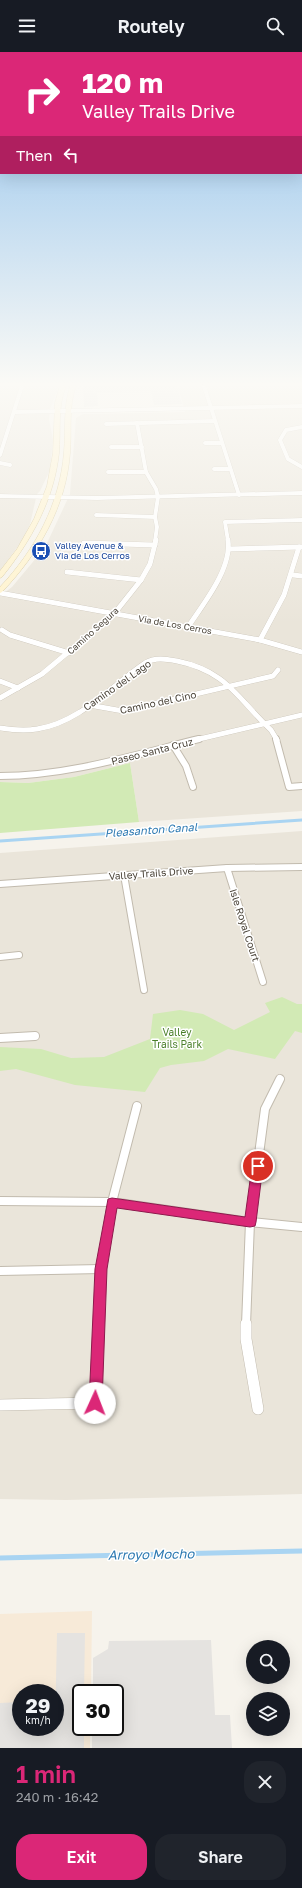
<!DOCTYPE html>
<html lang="en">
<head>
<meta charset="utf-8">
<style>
  body { margin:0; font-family:"Golos Text",sans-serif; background:#20242c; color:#f1f3f6; height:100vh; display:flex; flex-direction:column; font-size:15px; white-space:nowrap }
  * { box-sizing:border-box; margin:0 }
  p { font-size:13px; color:#9ea1a6 }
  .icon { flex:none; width:22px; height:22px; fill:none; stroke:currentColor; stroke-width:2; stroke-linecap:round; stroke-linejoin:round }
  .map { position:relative; height:1696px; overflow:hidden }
  .details { display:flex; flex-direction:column; background:#171b24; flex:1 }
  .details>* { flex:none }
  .hud { position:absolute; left:0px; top:0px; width:302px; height:122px; box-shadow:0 4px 16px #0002; background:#db2777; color:#fff; overflow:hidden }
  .controls { position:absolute; left:246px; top:1588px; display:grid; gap:8px }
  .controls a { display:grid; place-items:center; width:44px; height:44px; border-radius:50%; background:#171b24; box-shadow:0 4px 16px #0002; font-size:20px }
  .speed { position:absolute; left:12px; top:1632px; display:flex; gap:8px; font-size:20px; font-weight:700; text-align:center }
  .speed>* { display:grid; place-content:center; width:52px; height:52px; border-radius:50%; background:#171b24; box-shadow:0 4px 16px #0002; line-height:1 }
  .speed small { font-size:10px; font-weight:400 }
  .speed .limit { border:2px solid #111; border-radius:6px; background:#fff; color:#111 }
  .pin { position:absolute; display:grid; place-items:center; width:34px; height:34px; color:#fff; margin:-17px; border:2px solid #fff; border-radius:50%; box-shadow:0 1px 4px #0007 }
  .me { position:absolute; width:44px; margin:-22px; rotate:2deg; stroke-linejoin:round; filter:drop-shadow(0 0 3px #0008) }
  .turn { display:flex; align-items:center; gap:14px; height:84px; padding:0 16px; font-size:18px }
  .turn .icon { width:52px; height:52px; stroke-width:2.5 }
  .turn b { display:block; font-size:28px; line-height:34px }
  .then { display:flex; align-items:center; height:38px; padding:0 16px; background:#0003; gap:8px; font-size:15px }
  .round { display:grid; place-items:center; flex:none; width:42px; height:42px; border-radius:16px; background:#20242c }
  .overview { display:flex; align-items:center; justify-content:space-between; height:68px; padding:0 16px }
  h1 { font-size:24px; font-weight:600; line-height:30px; color:#db2777 }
  .primary-button { display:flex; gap:8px; margin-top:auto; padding:8px 16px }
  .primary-button a { flex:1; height:46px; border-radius:16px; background:#db2777; color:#fff; font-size:16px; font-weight:600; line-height:46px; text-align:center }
  .primary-button a+a { background:#20242c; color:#f1f3f6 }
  header { display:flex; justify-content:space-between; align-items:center; height:52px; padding:0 16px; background:#171b24; font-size:18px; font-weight:600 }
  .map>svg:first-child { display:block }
  .residential { fill:#eae5da }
  .commercial { fill:#f7ead8; fill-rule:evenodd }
  .green { fill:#d2eab5 }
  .parking { fill:#e5e3e0 }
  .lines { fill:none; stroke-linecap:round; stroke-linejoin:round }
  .stream-far1 { stroke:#a9d4f2; stroke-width:3 }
  .stream { stroke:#a9d4f2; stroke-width:5 }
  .minor-far4-casing { stroke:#c2bbae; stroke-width:4.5 }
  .minor-far3-casing { stroke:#c2bbae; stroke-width:5.5 }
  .minor-far2-casing { stroke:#c2bbae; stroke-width:8 }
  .minor-far1-casing { stroke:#c2bbae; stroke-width:10 }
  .minor-casing { stroke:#c2bbae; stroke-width:12 }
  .secondary-casing { stroke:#d6c79b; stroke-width:1 }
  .minor-far4 { stroke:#fff; stroke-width:4 }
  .minor-far3 { stroke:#fff; stroke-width:5 }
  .minor-far2 { stroke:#fff; stroke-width:6 }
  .minor-far1 { stroke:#fff; stroke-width:8 }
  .minor { stroke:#fff; stroke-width:11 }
  .secondary { fill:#fff3cd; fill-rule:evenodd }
  .route { fill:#db2777; stroke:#8e194d }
  .labels { text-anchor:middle; stroke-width:3; stroke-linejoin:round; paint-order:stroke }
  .far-transit-label { font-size:9px; fill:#164399; stroke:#fff; text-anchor:start }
  .far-street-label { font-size:9px; fill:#4b4439; stroke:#fff }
  .street-label { font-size:10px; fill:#4b4439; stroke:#fff }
  .park-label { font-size:10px; fill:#4a7f2a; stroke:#fff }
  .water-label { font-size:11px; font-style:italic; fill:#2e7ab2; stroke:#fff }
  .near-water-label { font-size:13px; font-style:italic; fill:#2e7ab2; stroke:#fff }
</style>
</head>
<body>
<header><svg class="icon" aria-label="menu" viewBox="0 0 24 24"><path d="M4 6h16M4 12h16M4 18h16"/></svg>Routely<svg class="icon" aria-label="search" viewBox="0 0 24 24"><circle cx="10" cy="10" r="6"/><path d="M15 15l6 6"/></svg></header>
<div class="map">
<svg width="302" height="1696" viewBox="0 0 302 1696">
  <rect width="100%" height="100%" fill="#f6f3ec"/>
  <!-- residential -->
  <g class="residential">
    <path d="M0 334H59L50 357 49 367 53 388 50 418 40 439 37 442 30 472 24 486 0 519Z"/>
    <path d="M178 334H302V759L139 770 130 711 74 725 28 731 0 730V544L12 535 37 505 48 489 70 442 76 366 83 362H93L185 360Z"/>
    <path d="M302 779V1442L66 1448 0 1447V801Z"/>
  </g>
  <!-- commercial -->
  <path class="commercial" d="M92 1559 91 1641H81V1675H90V1696H0V1562ZM21 1641H55V1675H21Z"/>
  <!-- green -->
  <g class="green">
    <path d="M130 711 139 770 0 781V730L28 731 74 725Z"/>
    <path d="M282 945 297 952H302V981L295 979 275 1007 228 997 204 1009 171 1013 160 1016 145 1040 75 1033 16 1017 0 1019V995L41 997 71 1006 104 1005 150 987 153 962 180 958 203 962 234 978 270 960 265 951Z"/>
  </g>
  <!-- parking -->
  <g class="parking">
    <path d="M83 334H177L182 352 154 353 151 339 97 340 98 354 84 355Z"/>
    <path d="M57 1581H85L84 1641H81V1675H84V1696H0V1651L21 1650V1675H55Z"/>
    <path d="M211 1588 215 1663H230L232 1696H92V1675H115V1641H93V1606L108 1597 109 1589Z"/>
  </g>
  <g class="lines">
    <!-- stream-far1 -->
    <path class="stream-far1" d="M0 789 302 768"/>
    <!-- stream -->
    <path class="stream" d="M0 1506 302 1499"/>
    <!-- minor-far4 casing -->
    <g class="minor-far4-casing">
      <g id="minor-far4">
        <path d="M204 334 239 443"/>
        <path d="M15 360 302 354"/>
        <path d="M137 371 146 420 156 437 158 445 155 465 157 475 155 489"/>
        <path d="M106 372 214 369"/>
        <path d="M302 375 286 378 280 388 288 407 302 415"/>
        <path d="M205 391H221"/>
        <path d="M111 395H142"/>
        <path d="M0 403 22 334"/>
        <path d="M0 411 10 413"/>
        <path d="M214 417H230"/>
        <path d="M108 420H146"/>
        <path d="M0 444 97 446 302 441"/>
        <path d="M96 463 155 465"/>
        <path d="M228 489 225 470 302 468"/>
      </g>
    </g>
    <!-- minor-far3 casing -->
    <g class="minor-far3-casing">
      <g id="minor-far3">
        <path d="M84 491 155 493"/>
        <path d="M229 497 302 495"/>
        <path d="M67 520 141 528"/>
        <path d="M293 523 302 524"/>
        <path d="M0 541 260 588 302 600"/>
        <path d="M188 575C203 552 232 517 228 488"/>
        <path d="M2 578 10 583 69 601"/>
        <path d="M260 588 284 543 299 495"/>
        <path d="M0 629 18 636"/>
        <path d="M0 646 42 622 114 562 141 528 150 512 156 488"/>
        <path d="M89 653 123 659 273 624 278 618"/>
        <path d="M0 676C13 678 24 679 37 677 79 671 111 634 145 611 155 605 166 607 177 609 227 619 237 646 271 678L277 688"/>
        <path d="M195 688 302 663"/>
      </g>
    </g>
    <!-- minor-far2 casing -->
    <g class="minor-far2-casing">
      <g id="minor-far2">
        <path d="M276 687 289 735 302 734"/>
        <path d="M173 693 186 714 193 735"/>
        <path d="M0 724C67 724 134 703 199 687"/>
        <path d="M227 816 263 930"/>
        <path d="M124 823 144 938"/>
        <path d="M0 832 227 816 302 815"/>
        <path d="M0 905 19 903"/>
      </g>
    </g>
    <!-- minor-far1 casing -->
    <g class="minor-far1-casing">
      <g id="minor-far1">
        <path d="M0 986 35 984"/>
        <path d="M0 1149 112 1150 250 1170 302 1175"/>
        <path d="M0 1219 101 1217"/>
        <path d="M98 1273 101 1217 112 1150 137 1054"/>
        <path d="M246 1273 250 1170 265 1057 280 1027"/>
      </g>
    </g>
    <!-- minor casing -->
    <g class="minor-casing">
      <g id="minor">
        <path d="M246 1272V1287L258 1357"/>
        <path d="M0 1353 95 1351 99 1272"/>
      </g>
    </g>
    <!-- secondary casing -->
    <g class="secondary-casing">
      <g id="secondary">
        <path d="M60 334H66C57 356 61 378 59 401 54 448 31 489 2 525L0 526V519L17 497 34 467 47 434 53 401 55 351Z"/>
        <path d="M70 334H76C68 356 72 378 70 401 66 455 39 501 2 540L0 541V535C35 498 60 452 64 400 66 378 63 356 70 334Z"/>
      </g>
    </g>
    <!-- minor-far4 -->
    <use href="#minor-far4" class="minor-far4"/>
    <!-- minor-far3 -->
    <use href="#minor-far3" class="minor-far3"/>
    <!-- minor-far2 -->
    <use href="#minor-far2" class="minor-far2"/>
    <!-- minor-far1 -->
    <use href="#minor-far1" class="minor-far1"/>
    <!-- minor -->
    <use href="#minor" class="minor"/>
    <!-- secondary -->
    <use href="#secondary" class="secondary"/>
  </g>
  <!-- sky -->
  <linearGradient id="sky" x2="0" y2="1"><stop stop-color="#8fc1ec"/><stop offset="0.58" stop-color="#fbfaf6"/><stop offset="1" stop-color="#fbfaf6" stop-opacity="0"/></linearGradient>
  <rect width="302" height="572" fill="url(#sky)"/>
  <!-- route -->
  <path class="route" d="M258 1109 262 1110 263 1114 256 1170 255 1174 250 1175 117 1156 107 1217 102 1351 100 1356 95 1357 91 1356 89 1351 95 1217 108 1147 112 1146 245 1165 252 1114 253 1110Z"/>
  <!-- icons -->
  <defs>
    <g id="bus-disc" transform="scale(1)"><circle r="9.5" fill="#1a4fb4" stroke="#fff"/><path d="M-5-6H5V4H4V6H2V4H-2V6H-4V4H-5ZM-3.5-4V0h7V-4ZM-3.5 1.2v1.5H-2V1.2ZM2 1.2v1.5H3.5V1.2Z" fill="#fff"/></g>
  </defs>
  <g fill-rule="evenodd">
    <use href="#bus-disc" x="41" y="499"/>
  </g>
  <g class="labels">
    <!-- far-transit labels -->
    <g class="far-transit-label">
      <text x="55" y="497">Valley Avenue &amp;<tspan x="55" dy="10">Via de Los Cerros</tspan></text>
    </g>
    <!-- far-street labels -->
    <g class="far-street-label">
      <text transform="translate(175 573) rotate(10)" y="3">Via de Los Cerros</text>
      <text transform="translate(93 579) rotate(-42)" y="3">Camino Segura</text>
    </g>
    <!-- street labels -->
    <g class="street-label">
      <text transform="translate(117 633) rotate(-35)" y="4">Camino del Lago</text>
      <text transform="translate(158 650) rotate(-12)" y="4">Camino del Cino</text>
      <text transform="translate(152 699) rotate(-14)" y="4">Paseo Santa Cruz</text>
      <text transform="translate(151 821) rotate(-4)" y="4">Valley Trails Drive</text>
      <text transform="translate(245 873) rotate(72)" y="4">Isle Royal Court</text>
    </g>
    <!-- park labels -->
    <g class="park-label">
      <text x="177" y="984">Valley<tspan x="177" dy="12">Trails Park</tspan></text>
    </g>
    <!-- water labels -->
    <g class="water-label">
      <text transform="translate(151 778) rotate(-4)" y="4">Pleasanton Canal</text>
    </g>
    <!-- near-water labels -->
    <g class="near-water-label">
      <text transform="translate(151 1502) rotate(-1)" y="5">Arroyo Mocho</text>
    </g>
  </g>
</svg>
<div class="controls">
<a><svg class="icon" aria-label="search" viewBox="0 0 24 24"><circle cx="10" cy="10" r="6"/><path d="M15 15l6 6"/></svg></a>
<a><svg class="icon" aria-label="layers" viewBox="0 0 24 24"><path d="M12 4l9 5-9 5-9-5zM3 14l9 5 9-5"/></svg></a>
</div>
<div class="speed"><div>29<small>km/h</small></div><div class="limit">30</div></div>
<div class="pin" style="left:258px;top:1114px;background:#d93025"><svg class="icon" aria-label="arrive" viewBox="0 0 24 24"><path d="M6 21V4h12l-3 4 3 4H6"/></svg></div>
<svg class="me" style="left:95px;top:1351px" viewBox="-20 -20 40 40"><circle r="19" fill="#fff"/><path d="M0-13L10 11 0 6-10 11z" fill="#db2777"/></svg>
<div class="hud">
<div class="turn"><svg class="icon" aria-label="right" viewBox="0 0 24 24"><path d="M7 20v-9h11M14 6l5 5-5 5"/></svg><div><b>120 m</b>Valley Trails Drive</div></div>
<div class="then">Then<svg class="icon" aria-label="left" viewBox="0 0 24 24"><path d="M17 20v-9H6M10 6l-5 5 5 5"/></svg></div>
</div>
</div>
<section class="details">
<div class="overview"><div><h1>1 min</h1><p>240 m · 16:42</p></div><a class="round"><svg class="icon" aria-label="close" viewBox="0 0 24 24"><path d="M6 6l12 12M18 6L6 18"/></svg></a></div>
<div class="primary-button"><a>Exit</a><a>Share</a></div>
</section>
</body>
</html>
